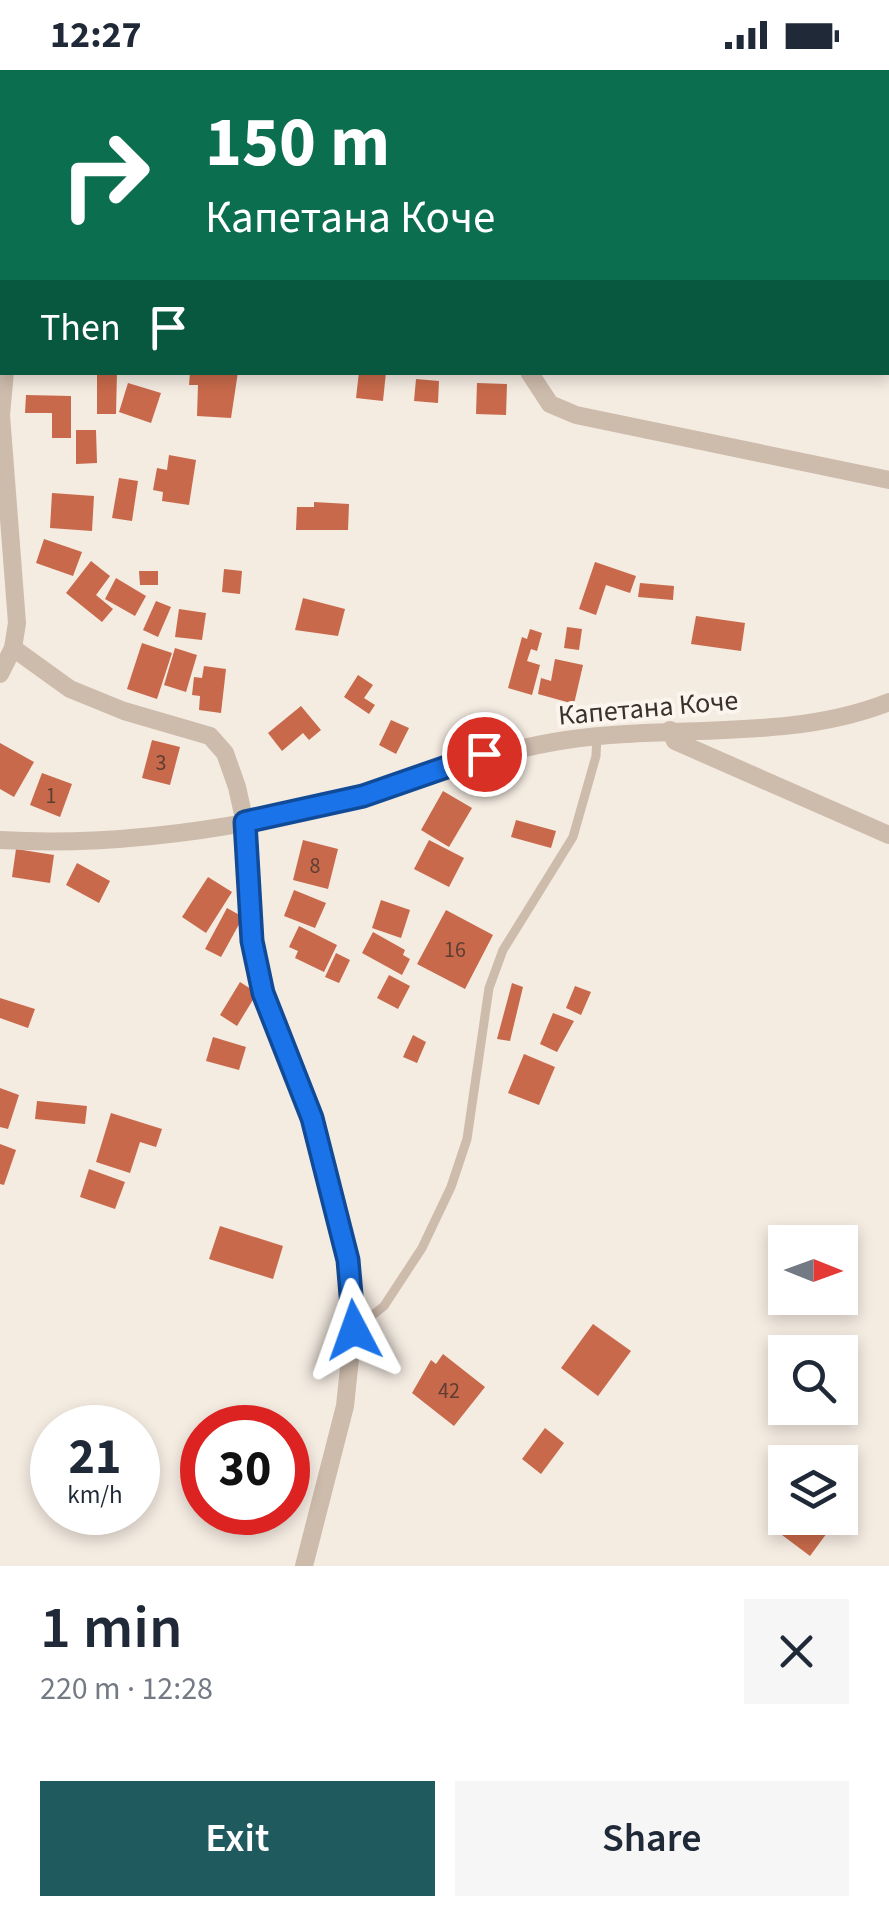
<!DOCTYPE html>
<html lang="en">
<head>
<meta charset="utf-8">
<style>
  body { margin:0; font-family:"Source Sans 3",sans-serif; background:#f6f6f7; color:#1f2937; height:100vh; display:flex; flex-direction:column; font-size:38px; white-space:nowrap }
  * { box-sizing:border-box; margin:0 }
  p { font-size:32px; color:#747a83 }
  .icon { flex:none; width:55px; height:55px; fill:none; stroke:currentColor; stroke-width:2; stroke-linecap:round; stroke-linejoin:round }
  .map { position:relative; height:1496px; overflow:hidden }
  .sheet { display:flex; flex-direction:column; background:#fff; flex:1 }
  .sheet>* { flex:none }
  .hud { position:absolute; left:0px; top:0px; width:890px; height:305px; box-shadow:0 5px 15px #0003; background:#0b6e4f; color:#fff; overflow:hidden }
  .needle { width:65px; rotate:91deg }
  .controls { position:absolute; left:768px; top:1155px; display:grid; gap:20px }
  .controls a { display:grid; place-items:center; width:90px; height:90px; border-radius:0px; background:#fff; box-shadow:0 5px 15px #0003; font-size:50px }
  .speed { position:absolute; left:30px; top:1335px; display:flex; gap:20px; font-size:50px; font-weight:700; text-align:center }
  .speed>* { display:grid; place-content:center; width:130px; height:130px; border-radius:50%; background:#fff; box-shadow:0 5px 15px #0003; line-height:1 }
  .speed small { font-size:25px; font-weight:400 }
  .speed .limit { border:15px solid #d22; background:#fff; color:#111 }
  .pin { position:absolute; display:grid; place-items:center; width:85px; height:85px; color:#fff; margin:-42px; border:5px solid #fff; border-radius:50%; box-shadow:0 2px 10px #0007 }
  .me { position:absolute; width:110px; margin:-55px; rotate:356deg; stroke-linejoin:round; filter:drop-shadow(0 0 8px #0008) }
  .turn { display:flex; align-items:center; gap:35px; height:210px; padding:0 40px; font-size:45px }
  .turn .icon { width:130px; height:130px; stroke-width:2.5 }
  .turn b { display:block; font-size:70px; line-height:85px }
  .then { display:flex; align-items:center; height:95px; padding:0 40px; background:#0003; gap:20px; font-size:38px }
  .round { display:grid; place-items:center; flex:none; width:105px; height:105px; border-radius:0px; background:#f6f6f7 }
  .head { display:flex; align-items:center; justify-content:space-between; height:170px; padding:0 40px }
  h1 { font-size:60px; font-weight:600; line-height:75px }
  .primary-button { display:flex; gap:20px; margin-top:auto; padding:20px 40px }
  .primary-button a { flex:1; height:115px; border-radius:0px; background:#1f5a5e; color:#fff; font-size:40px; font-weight:600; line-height:115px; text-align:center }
  .primary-button a+a { background:#f6f6f7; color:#1f2937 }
  .status { display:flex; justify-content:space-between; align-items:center; height:70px; padding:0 50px; background:#fff; direction:ltr }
  .status svg { height:28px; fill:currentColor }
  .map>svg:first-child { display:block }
  .building { fill:#c8694b }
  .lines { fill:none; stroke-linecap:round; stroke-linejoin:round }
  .service { stroke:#cdbbac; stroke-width:9 }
  .minor { stroke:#cdbbac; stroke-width:18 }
  .route-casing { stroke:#114b97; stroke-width:25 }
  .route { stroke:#1a73e8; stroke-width:18 }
  .labels { text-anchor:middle; stroke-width:8; stroke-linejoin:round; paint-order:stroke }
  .number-label { font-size:22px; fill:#5e3e33 }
  .street-label { font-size:28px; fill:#3b302b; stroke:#fbf5ee }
</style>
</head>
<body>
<div class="status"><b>12:27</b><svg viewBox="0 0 49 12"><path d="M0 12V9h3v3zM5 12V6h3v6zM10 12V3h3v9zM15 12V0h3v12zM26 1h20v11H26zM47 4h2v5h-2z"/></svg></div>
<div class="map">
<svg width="889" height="1496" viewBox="0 0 889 1496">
  <rect width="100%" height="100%" fill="#f4ebe1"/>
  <!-- building -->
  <g class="building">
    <path d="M97 302H117L116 344H97Z"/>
    <path d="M190 302H238L231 348 197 346 198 315H189Z"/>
    <path d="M359 302H386L383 331 356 328Z"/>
    <path d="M416 309 439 311 438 333 414 331Z"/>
    <path d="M128 313 161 323 151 353 119 342Z"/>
    <path d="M477 313 507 314 506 345 476 344Z"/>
    <path d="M26 325 71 326V368H52V343H25Z"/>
    <path d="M76 360H96L97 393 76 394Z"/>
    <path d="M169 385 196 390 189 435 162 431 163 422 153 420 157 398 167 400Z"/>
    <path d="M119 408 138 411 132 451 112 448Z"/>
    <path d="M52 423 94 426 92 461 50 458Z"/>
    <path d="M314 432 349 434 348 460H296L297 437H314Z"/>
    <path d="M44 469 82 482 73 506 36 493Z"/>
    <path d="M91 491 110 506 96 525 113 539 102 552 66 523Z"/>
    <path d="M595 492 636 506 630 523 606 515 596 545 579 539Z"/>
    <path d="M224 499 242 501 240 524 222 522Z"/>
    <path d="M139 501H158V515H140Z"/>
    <path d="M116 508 146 526 135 546 105 529Z"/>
    <path d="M640 513 674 516 673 530 638 527Z"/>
    <path d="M303 528 345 539 338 566 295 560Z"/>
    <path d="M156 531 171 537 158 567 143 560Z"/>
    <path d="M179 539 206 543 202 570 175 567Z"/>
    <path d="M696 546 745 553 741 581 691 574Z"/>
    <path d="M567 557 582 559 579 580 564 578Z"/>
    <path d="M530 559 542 563 537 581 531 579 527 591 540 595 532 625 508 618 522 567 527 569Z"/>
    <path d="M142 573 172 583 157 629 127 619Z"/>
    <path d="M175 578 197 585 186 622 164 615Z"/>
    <path d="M555 589 583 595 574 634 538 624 541 608 551 611Z"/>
    <path d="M204 596 226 599 221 643 199 640 200 626 192 625 194 607 202 608Z"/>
    <path d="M358 605 373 615 364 628 375 635 369 644 344 627Z"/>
    <path d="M301 636 321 660 309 670 303 663 282 681 268 663Z"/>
    <path d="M391 650 409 658 396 684 379 675Z"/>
    <path d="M152 670 180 677 170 715 142 708Z"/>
    <path d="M0 673 34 692 14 727 0 719Z"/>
    <path d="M42 703 72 714 60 747 30 735Z"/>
    <path d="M443 721 472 738 449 777 421 760Z"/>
    <path d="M516 750 556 761 551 778 511 767Z"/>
    <path d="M303 770 338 779 328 819 293 810Z"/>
    <path d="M429 770 464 788 449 817 414 799Z"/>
    <path d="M16 779 54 785 50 813 12 807Z"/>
    <path d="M77 793 110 811 99 833 66 815Z"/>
    <path d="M208 807 232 822 206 863 182 847Z"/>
    <path d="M294 820 326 833 315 858 284 846Z"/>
    <path d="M381 830 410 840 401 868 372 858Z"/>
    <path d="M227 838 243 847 221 887 205 879Z"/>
    <path d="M446 840 493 865 465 919 417 894Z"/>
    <path d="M299 856 337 875 324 902 295 888 298 881 289 877Z"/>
    <path d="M373 862 405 880 403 885 410 889 402 905 362 883Z"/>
    <path d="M336 883 350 890 339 913 325 907Z"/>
    <path d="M389 905 410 916 398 939 377 928Z"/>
    <path d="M240 912 257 923 237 956 220 945Z"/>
    <path d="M512 913 523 917 510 971 497 969Z"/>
    <path d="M575 916 591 922 581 945 566 938Z"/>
    <path d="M0 928 35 939 28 958 0 948Z"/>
    <path d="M553 943 574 951 557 982 540 974Z"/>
    <path d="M413 965 426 972 417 993 403 987Z"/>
    <path d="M213 967 246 977 239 1000 206 991Z"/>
    <path d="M524 984 555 997 539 1035 508 1023Z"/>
    <path d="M0 1018 19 1025 8 1059 0 1057Z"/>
    <path d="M37 1031 87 1036 85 1054 35 1049Z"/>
    <path d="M111 1043 162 1059 156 1077 140 1072 130 1103 96 1092Z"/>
    <path d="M0 1074 16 1080 4 1115 0 1114Z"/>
    <path d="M89 1099 125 1112 115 1139 80 1127Z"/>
    <path d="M220 1156 283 1176 273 1209 209 1189Z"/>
    <path d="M593 1254 631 1281 598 1326 561 1298Z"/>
    <path d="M443 1284 485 1317 454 1356 412 1323 431 1290 436 1294Z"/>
    <path d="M545 1358 564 1373 541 1404 522 1389Z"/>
    <path d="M788 1448H838L810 1486 778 1462Z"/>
  </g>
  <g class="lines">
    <!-- service -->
    <path class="service" d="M354 1260 384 1236 422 1178 451 1117 467 1069 489 918 503 880 573 767 596 686 597 666"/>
    <!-- minor -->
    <g class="minor">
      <path d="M144 2 145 0"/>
      <path d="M529 302 550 334 576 345 889 410"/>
      <path d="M13 578 70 619 124 641 210 666 225 683 237 717 245 753 252 871 263 923 311 1048 348 1191 353 1260 345 1336 304 1496"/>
      <path d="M0 604 13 578 17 553 1 345 5 302"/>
      <path d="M670 660 675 671 889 765"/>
      <path d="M0 770C122 777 243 758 361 727 432 708 491 681 566 670 672 654 788 672 889 632"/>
    </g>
  </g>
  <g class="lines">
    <!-- route casing -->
    <g class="route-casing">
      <path id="route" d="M354 1260 348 1190 312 1048 263 923 252 871 245 752 363 726 484 684"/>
    </g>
    <!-- route -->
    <use href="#route" class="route"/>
  </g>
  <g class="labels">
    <!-- number labels -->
    <g class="number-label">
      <text x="161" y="700">3</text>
      <text x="51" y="733">1</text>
      <text x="315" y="803">8</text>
      <text x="455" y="887">16</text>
      <text x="449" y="1328">42</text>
    </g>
    <!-- street labels -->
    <g class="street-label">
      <text transform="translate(648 637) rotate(-5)" y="10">Капетана Коче</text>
    </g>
  </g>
</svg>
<div class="controls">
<a><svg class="needle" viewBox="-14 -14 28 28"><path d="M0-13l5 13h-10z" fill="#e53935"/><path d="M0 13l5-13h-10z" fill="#747a83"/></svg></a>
<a><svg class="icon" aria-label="search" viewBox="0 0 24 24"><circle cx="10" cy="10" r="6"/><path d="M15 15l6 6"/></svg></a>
<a><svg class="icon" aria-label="layers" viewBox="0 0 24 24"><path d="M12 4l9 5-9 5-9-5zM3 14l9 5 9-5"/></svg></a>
</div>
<div class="speed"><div>21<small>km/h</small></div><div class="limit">30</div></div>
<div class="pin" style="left:484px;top:684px;background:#d93025"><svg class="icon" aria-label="arrive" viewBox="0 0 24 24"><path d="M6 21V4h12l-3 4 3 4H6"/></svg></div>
<svg class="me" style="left:354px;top:1260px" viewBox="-20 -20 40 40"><path d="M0-17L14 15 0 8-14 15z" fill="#1a73e8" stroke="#fff" stroke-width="4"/></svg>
<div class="hud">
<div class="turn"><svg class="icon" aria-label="right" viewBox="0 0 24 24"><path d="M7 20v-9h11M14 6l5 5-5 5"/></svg><div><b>150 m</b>Капетана Коче</div></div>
<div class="then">Then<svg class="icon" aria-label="arrive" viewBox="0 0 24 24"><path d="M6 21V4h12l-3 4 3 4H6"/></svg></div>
</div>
</div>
<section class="sheet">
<div class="head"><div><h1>1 min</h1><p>220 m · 12:28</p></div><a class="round"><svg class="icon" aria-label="close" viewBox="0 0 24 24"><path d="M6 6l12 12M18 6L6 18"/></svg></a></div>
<div class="primary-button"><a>Exit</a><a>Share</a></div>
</section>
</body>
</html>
